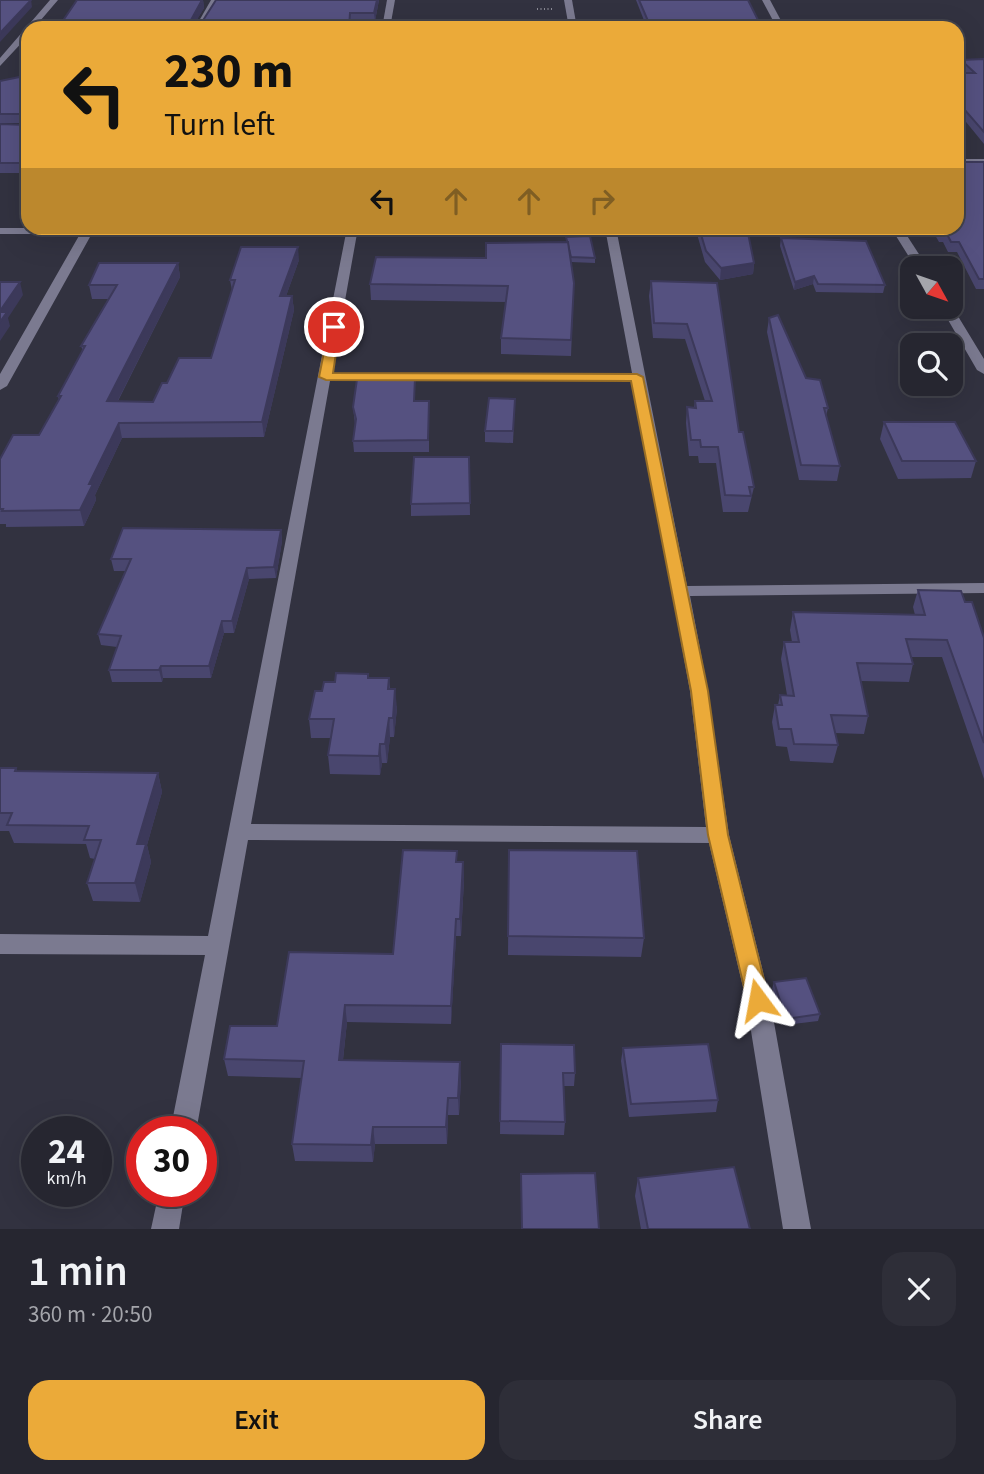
<!DOCTYPE html>
<html lang="en">
<head>
<meta charset="utf-8">
<style>
  body { margin:0; font-family:"Source Sans 3",sans-serif; background:#2e2e38; color:#f1f3f6; height:100vh; display:flex; flex-direction:column; font-size:26px; white-space:nowrap }
  * { box-sizing:border-box; margin:0 }
  p { font-size:23px; color:#a4a5ab }
  .icon { flex:none; width:38px; height:38px; fill:none; stroke:currentColor; stroke-width:2; stroke-linecap:round; stroke-linejoin:round }
  .map { position:relative; height:1229px; overflow:hidden }
  .sheet { display:flex; flex-direction:column; background:#262630; flex:1 }
  .sheet>* { flex:none }
  .hud { position:absolute; left:21px; top:21px; width:943px; height:214px; border-radius:21px; box-shadow:0 7px 28px #0002,0 0 0 2px #42434c; background:#ebaa39; color:#111; overflow:hidden }
  .needle { width:46px; rotate:130deg }
  .buttons { position:absolute; left:900px; top:256px; display:grid; gap:14px }
  .buttons a { display:grid; place-items:center; width:63px; height:63px; border-radius:14px; background:#262630; box-shadow:0 7px 28px #0002,0 0 0 2px #42434c; font-size:35px }
  .speed { position:absolute; left:21px; top:1116px; display:flex; gap:14px; font-size:35px; font-weight:700; text-align:center }
  .speed>* { display:grid; place-content:center; width:91px; height:91px; border-radius:50%; background:#262630; box-shadow:0 7px 28px #0002,0 0 0 2px #42434c; line-height:1 }
  .speed small { font-size:18px; font-weight:400 }
  .speed .limit { border:10px solid #d22; background:#fff; color:#111 }
  .pin { position:absolute; display:grid; place-items:center; width:60px; height:60px; color:#fff; margin:-30px; border:4px solid #fff; border-radius:50%; box-shadow:0 2px 7px #0007 }
  .me { position:absolute; width:77px; margin:-38px; rotate:347deg; stroke-linejoin:round; filter:drop-shadow(0 0 5px #0008) }
  .turn { display:flex; align-items:center; gap:24px; height:147px; padding:0 28px; font-size:32px }
  .turn .icon { width:91px; height:91px; stroke-width:2.5 }
  .turn b { display:block; font-size:49px; line-height:60px }
  .lanes { display:flex; align-items:center; height:66px; padding:0 28px; background:#0003; justify-content:center; gap:35px; direction:ltr }
  .lanes .off { opacity:.35 }
  .round { display:grid; place-items:center; flex:none; width:74px; height:74px; border-radius:21px; background:#2e2e38 }
  .headline { display:flex; align-items:center; justify-content:space-between; height:119px; padding:0 28px }
  h1 { font-size:42px; font-weight:600; line-height:52px }
  .button { display:flex; gap:14px; margin-top:auto; padding:14px 28px }
  .button a { flex:1; height:80px; border-radius:21px; background:#ebaa39; color:#111; font-size:28px; font-weight:600; line-height:80px; text-align:center }
  .button a+a { background:#2e2e38; color:#f1f3f6 }
  .map>svg:first-child { display:block }
  .lines { fill:none; stroke-linecap:round; stroke-linejoin:round }
  .path { stroke:#8b8b96; stroke-width:2; stroke-dasharray:1 2.5; stroke-linecap:butt }
  .minor { fill:#7b7a90; fill-rule:evenodd }
  .wall { fill:#49466e }
  .shaded-wall { fill:#3c395a }
  .building { fill:#555180; stroke:#3c395a; stroke-width:2 }
  .route { fill:#ebaa39; stroke:#996e25; stroke-width:2 }
</style>
</head>
<body>
<div class="map">
<svg width="984" height="1229" viewBox="0 0 984 1229">
  <rect width="100%" height="100%" fill="#323240"/>
  <g class="lines">
    <!-- path -->
    <path class="path" d="M537 9H554"/>
    <!-- minor -->
    <g class="minor">
      <path d="M50 0H58L34 28H28V36L0 66V58Z"/>
      <path d="M211 0H219L203 28H195Z"/>
      <path d="M387 0H395L390 28H382Z"/>
      <path d="M564 0H572L577 28H569Z"/>
      <path d="M762 0H770L785 28H777Z"/>
      <rect x="957" y="159" width="27" height="6"/>
      <path d="M0 228H95L7 386 0 390V374L80 234H0Z"/>
      <path d="M347 228H358L332 373H632L605 228H616L687 586 984 583V593L690 596 708 691 729 835 770 1000 811 1229H783L746 1000 709 843 248 840 196 1132H170L205 955 0 954V934L208 936ZM330 381H633L690 691 706 827 251 824Z"/>
      <path d="M891 228H902L928 268H916Z"/>
      <path d="M950 303 984 359V374L977 370 940 306H950Z"/>
      <path d="M159 1192H185L179 1229H151Z"/>
    </g>
  </g>
  <!-- wall -->
  <g class="wall">
    <path d="M203 0 204 8 196 21 202 22 379 0 375 21H351L350 28H58Z"/>
    <path d="M636 0H748L762 28H647Z"/>
    <path d="M984 59V144L962 117H957V73H964L959 68 961 60Z"/>
    <path d="M28 73V173H0V124L26 125V123H0V81L24 76Z"/>
    <path d="M984 162V289H976L957 252H948L943 242H939L931 228H957Z"/>
    <path d="M682 228H747L754 263 753 274 720 280 705 262 697 234H683Z"/>
    <path d="M566 237 595 258V263L571 262 574 283 571 356 501 354V338L506 302 371 300 370 284 486 258V243L566 242Z"/>
    <path d="M781 238 885 285 883 293 816 292 813 284 794 290 780 246Z"/>
    <path d="M299 260 286 296H292L294 310 264 437 122 438 95 495 96 500 84 526 6 527V524H0V459L39 435 59 400 58 396 83 351 81 346 109 299H92L89 285 178 263 180 277 118 401 153 402 167 383 211 358 232 290 230 280Z"/>
    <path d="M651 281 717 283 739 432 754 487 748 512H723L716 463H699L698 456H689L686 423 687 407 694 408 695 401H705L685 339 653 338 649 296Z"/>
    <path d="M769 318 806 378 828 408 826 416 840 466 837 481 799 480 767 332Z"/>
    <path d="M415 378V401H429V452H354L353 441 355 424 353 407Z"/>
    <path d="M515 399 513 443 485 442V431Z"/>
    <path d="M884 422 976 461 971 478 898 479 880 439Z"/>
    <path d="M469 457 470 515 411 516V504Z"/>
    <path d="M281 530 282 541 276 578 249 579 234 633H224L211 678H163L162 682H112L109 670 117 647 101 645 98 634 126 571H114L111 559Z"/>
    <path d="M918 590 965 602 984 638V779L942 657H911L913 664 909 682 861 681 868 716 864 734 835 733 838 745 833 763 790 761 787 747 776 746 772 722 775 705H778L780 695H787L781 659 784 642H792L790 630 793 612 915 615 913 607Z"/>
    <path d="M368 674 369 678H389L390 689 397 708 394 737H390L387 763H382L380 775 330 774 328 755 331 738H311L309 719 322 691 335 682Z"/>
    <path d="M0 768H16L17 771 158 773 162 792 147 845 151 862 140 902 93 901 87 883 95 859 90 858 86 844 14 843 9 831H0Z"/>
    <path d="M509 850 644 938 641 957 508 955Z"/>
    <path d="M458 862H463L464 880 461 936H456L451 1024 347 1022 343 1060 461 1079 459 1115H448L447 1144H375L373 1162 295 1161 292 1144 302 1078 228 1076 224 1059 393 954Z"/>
    <path d="M774 982 820 1014 818 1021 785 1025 772 989Z"/>
    <path d="M501 1044 575 1073 574 1086H564L565 1122 564 1135 500 1134Z"/>
    <path d="M623 1048 718 1100 716 1112 629 1117 621 1061Z"/>
    <path d="M638 1178 750 1229H641L635 1196Z"/>
  </g>
  <!-- shaded-wall -->
  <g class="shaded-wall">
    <path d="M31 0 32 7 0 42V33Z"/>
    <path d="M203 0 204 8 192 28 191 20Z"/>
    <path d="M377 0H379L375 21 374 13Z"/>
    <path d="M298 247 299 260 281 310 280 296Z"/>
    <path d="M178 263 180 277 110 416 107 401Z"/>
    <path d="M754 263 753 274 720 280 721 268Z"/>
    <path d="M814 276 813 284 794 290 795 282Z"/>
    <path d="M20 282 23 295 8 318 10 326 0 341V311Z"/>
    <path d="M292 296 294 310 264 437 262 422Z"/>
    <path d="M119 423 122 438 95 495 96 500 84 526 80 510 89 484Z"/>
    <path d="M281 530 282 541 276 578 274 567Z"/>
    <path d="M247 568 249 579 234 633 232 621Z"/>
    <path d="M222 621 224 633 211 678 209 666Z"/>
    <path d="M161 666 163 678 162 682 159 670Z"/>
    <path d="M395 689 397 708 394 737 393 718Z"/>
    <path d="M389 718 390 737 387 763 385 744Z"/>
    <path d="M380 744 382 763 380 775 379 756Z"/>
    <path d="M158 773 162 792 147 845 151 862 140 902 135 883 137 844Z"/>
    <path d="M463 862 464 880 461 936 460 919Z"/>
    <path d="M456 919V936L451 1024V1006Z"/>
    <path d="M345 1005 347 1022 341 1077 339 1060Z"/>
    <path d="M460 1062 461 1079 459 1115 458 1098Z"/>
    <path d="M448 1098V1115L447 1144 446 1127Z"/>
    <path d="M373 1127 375 1144 373 1162 371 1145Z"/>
  </g>
  <!-- building -->
  <g class="building">
    <path d="M0 0H31L0 33Z"/>
    <path d="M77 0H202L191 20 202 22 216 0H377L374 13H350L349 28H58Z"/>
    <path d="M639 0H748L762 28H651Z"/>
    <path d="M984 59V132L964 109H957V73H975L961 60Z"/>
    <path d="M26 73H28V116L26 114H0V81L24 76Z"/>
    <path d="M28 118V163H0V124L26 125Z"/>
    <path d="M957 162H984V279H979L959 242H951L946 232H941L939 228H957Z"/>
    <path d="M699 228H747L754 263 721 268 706 251Z"/>
    <path d="M590 236 595 258 571 257 566 237Z"/>
    <path d="M781 238 866 241 885 285 818 284 814 276 795 282Z"/>
    <path d="M568 242 574 283 571 340 501 338 508 286 370 284 376 257 486 258V243Z"/>
    <path d="M241 247H298L280 296H292L262 422 119 423 89 484H93L80 510 2 511 3 509H0V459L13 435H39L61 396H58L85 346H81L117 285H89L99 263H178L107 401 153 402 162 383H167L179 358H211L235 280H230Z"/>
    <path d="M651 281 717 283 739 432H743L754 487H749L751 496 725 495 718 447H701L700 440H691L687 407 696 408 695 401H712L687 324 654 323Z"/>
    <path d="M0 282H20L0 311Z"/>
    <path d="M0 312H7L0 322Z"/>
    <path d="M778 315 806 378 820 380 828 408H824L840 466 801 465 769 318Z"/>
    <path d="M415 378 414 401H429L428 440 353 441 356 419 353 407 357 379Z"/>
    <path d="M489 398 515 399 513 431H485Z"/>
    <path d="M884 422H955L976 461H902Z"/>
    <path d="M414 457H469L470 503 411 504Z"/>
    <path d="M123 528 281 530 274 567 247 568 232 621H222L209 666H161L159 670H109L121 636 98 634 131 559H111Z"/>
    <path d="M918 590 961 591 965 602H972L984 638V743L947 640 906 639 913 664 857 663 868 716 831 715 838 745 794 744 791 729H779L775 705H782L780 695 794 696 784 642H799L793 612 925 615Z"/>
    <path d="M336 673 368 674V678H389L388 689H395L393 718H389L385 744H380L379 756 328 755 334 719H309L315 691H322L324 682H335Z"/>
    <path d="M0 768H16L15 771 158 773 137 844H146L135 883H87L101 840H84L89 826 7 825 12 813H0Z"/>
    <path d="M403 850 457 851 456 862H463L460 919H456L451 1006 345 1005 339 1060 460 1062 458 1098H448L446 1127H373L371 1145 292 1144 304 1061 224 1059 230 1026H277L289 952 393 954Z"/>
    <path d="M509 850 637 851 644 938 508 936Z"/>
    <path d="M806 978 820 1014 786 1019 774 982Z"/>
    <path d="M501 1044 574 1045 575 1073H563L565 1122 500 1121Z"/>
    <path d="M708 1044 718 1100 631 1104 623 1048Z"/>
    <path d="M734 1167 750 1229H648L638 1178Z"/>
    <path d="M595 1173 599 1229H522L521 1174Z"/>
  </g>
  <!-- route -->
  <path class="route" d="M334 323 340 327 333 373 637 374 643 377 708 691 728 835 769 1000 766 1007 758 1009 750 1007 747 1000 708 835 691 691 631 381 326 380 319 377 329 327Z"/>
</svg>
<div class="buttons">
<a><svg class="needle" viewBox="-14 -14 28 28"><path d="M0-13l5 13h-10z" fill="#e53935"/><path d="M0 13l5-13h-10z" fill="#a4a5ab"/></svg></a>
<a><svg class="icon" aria-label="search" viewBox="0 0 24 24"><circle cx="10" cy="10" r="6"/><path d="M15 15l6 6"/></svg></a>
</div>
<div class="speed"><div>24<small>km/h</small></div><div class="limit">30</div></div>
<div class="pin" style="left:334px;top:327px;background:#d93025"><svg class="icon" aria-label="arrive" viewBox="0 0 24 24"><path d="M6 21V4h12l-3 4 3 4H6"/></svg></div>
<svg class="me" style="left:758px;top:1000px" viewBox="-20 -20 40 40"><path d="M0-17L14 15 0 8-14 15z" fill="#ebaa39" stroke="#fff" stroke-width="4"/></svg>
<div class="hud">
<div class="turn"><svg class="icon" aria-label="left" viewBox="0 0 24 24"><path d="M17 20v-9H6M10 6l-5 5 5 5"/></svg><div><b>230 m</b>Turn left</div></div>
<div class="lanes"><svg class="icon" aria-label="left" viewBox="0 0 24 24"><path d="M17 20v-9H6M10 6l-5 5 5 5"/></svg><svg class="icon off" aria-label="ahead" viewBox="0 0 24 24"><path d="M12 20V5M6 11l6-6 6 6"/></svg><svg class="icon off" aria-label="ahead" viewBox="0 0 24 24"><path d="M12 20V5M6 11l6-6 6 6"/></svg><svg class="icon off" aria-label="right" viewBox="0 0 24 24"><path d="M7 20v-9h11M14 6l5 5-5 5"/></svg></div>
</div>
</div>
<section class="sheet">
<div class="headline"><div><h1>1 min</h1><p>360 m · 20:50</p></div><a class="round"><svg class="icon" aria-label="close" viewBox="0 0 24 24"><path d="M6 6l12 12M18 6L6 18"/></svg></a></div>
<div class="button"><a>Exit</a><a>Share</a></div>
</section>
</body>
</html>
